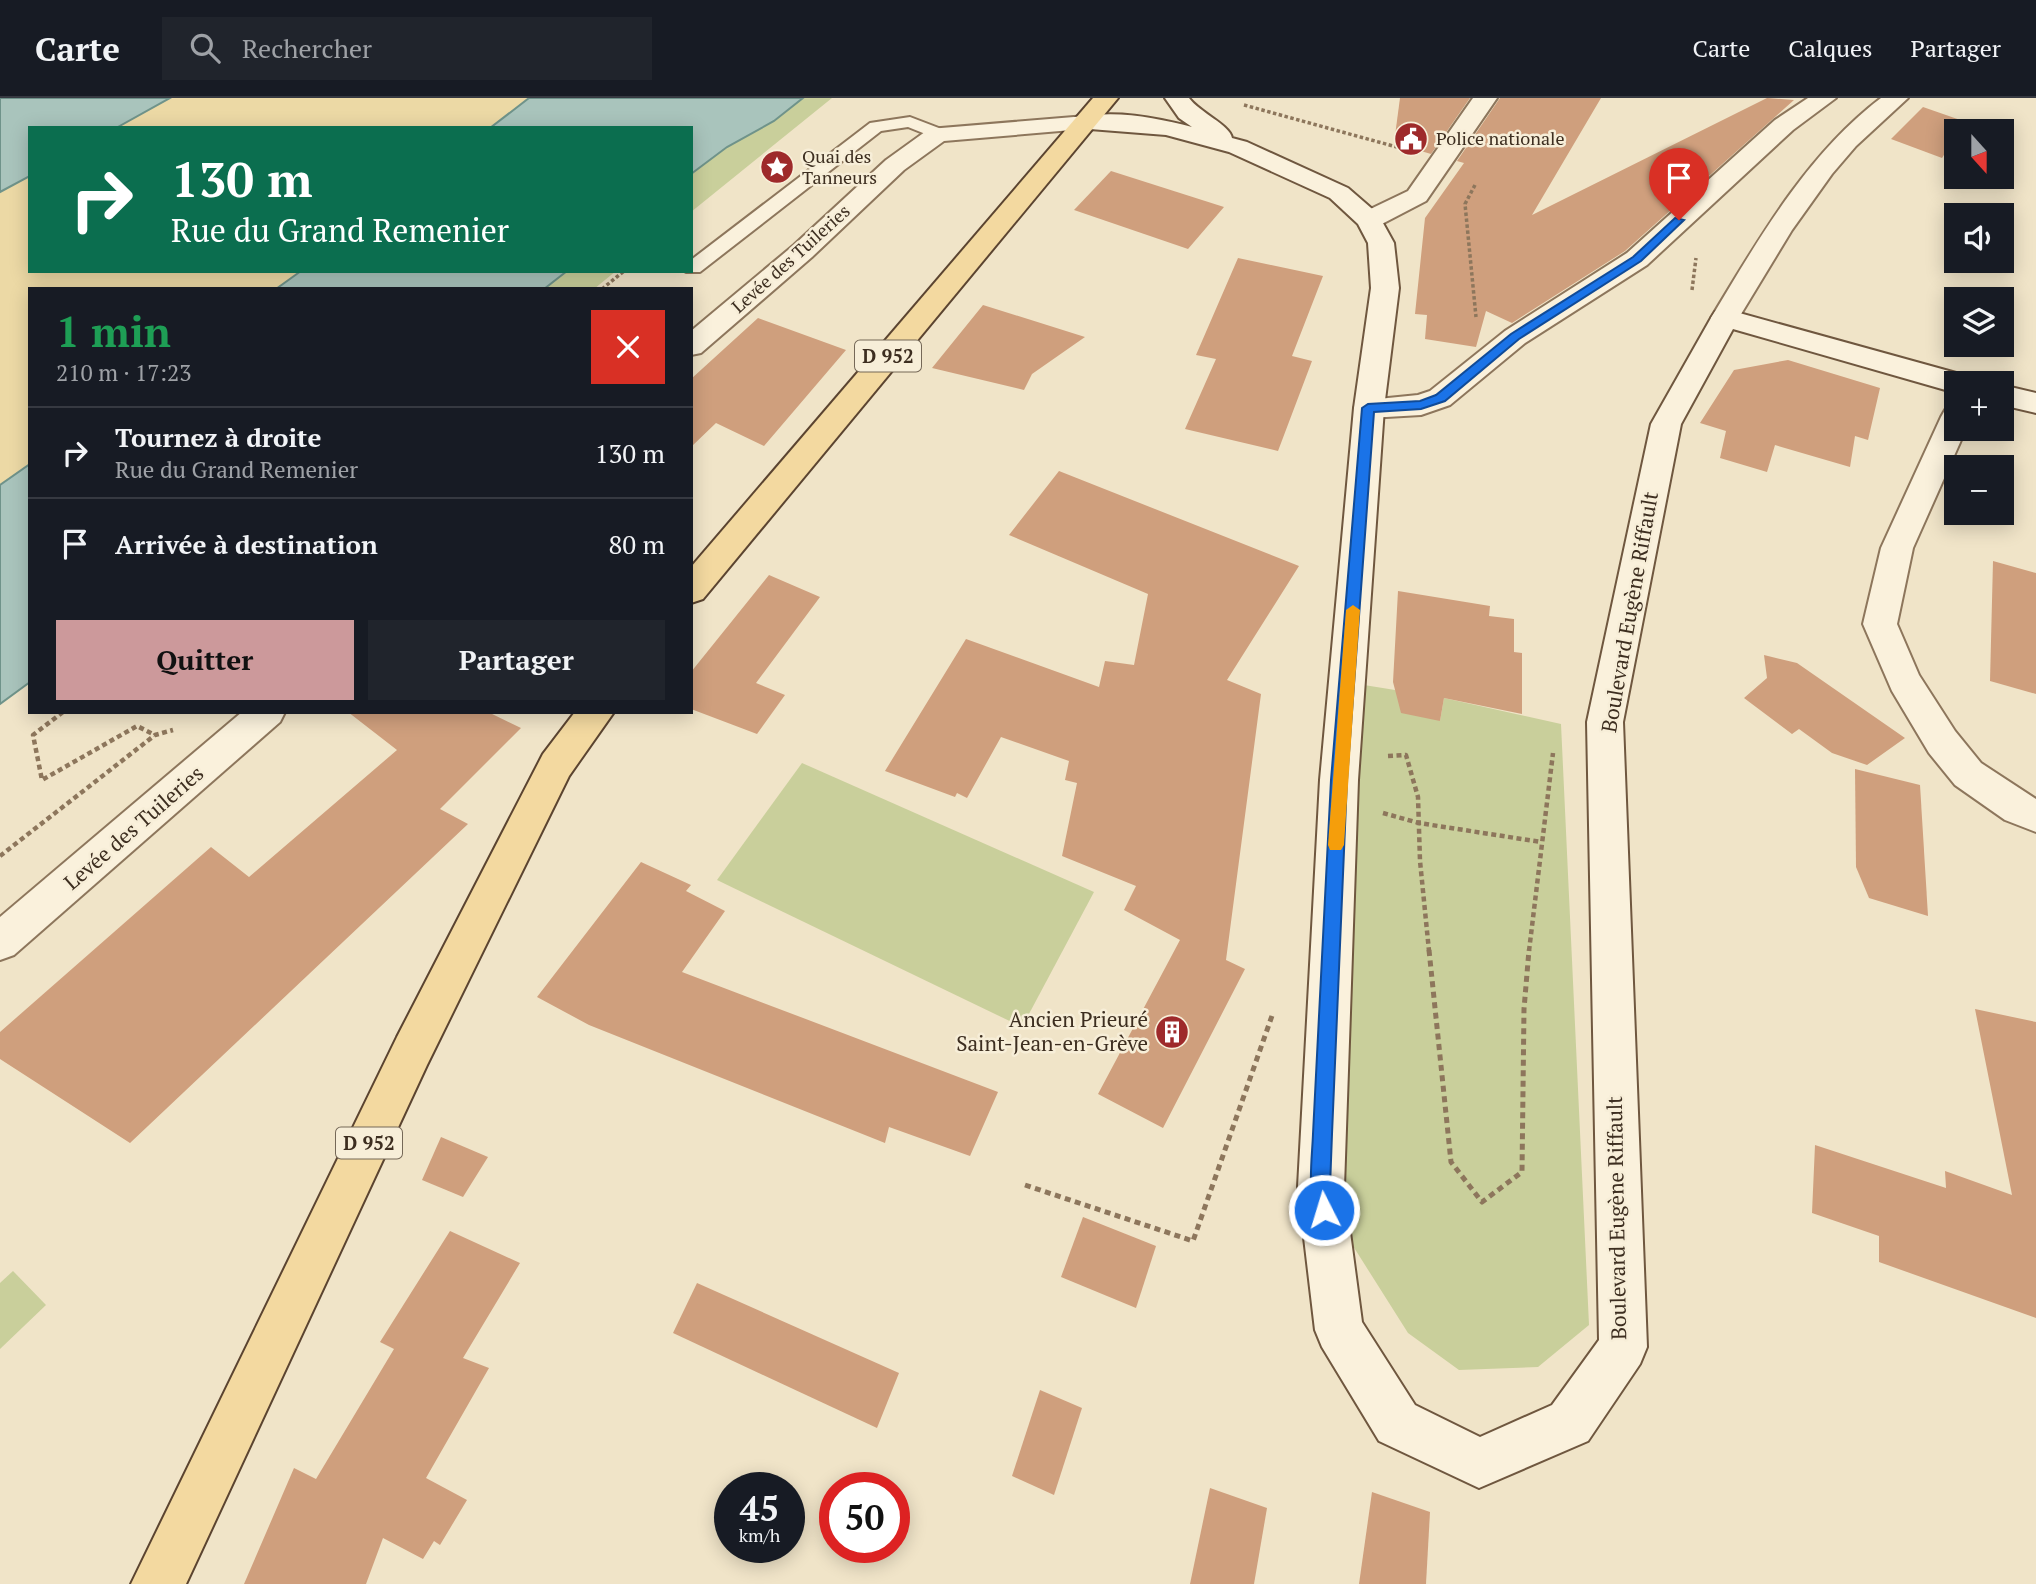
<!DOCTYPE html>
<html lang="fr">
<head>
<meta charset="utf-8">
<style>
  body { margin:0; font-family:"PT Serif",serif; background:#20242c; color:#f1f3f6; height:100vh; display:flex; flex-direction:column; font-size:26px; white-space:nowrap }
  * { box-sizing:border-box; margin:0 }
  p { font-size:23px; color:#9ea1a6 }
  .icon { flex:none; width:38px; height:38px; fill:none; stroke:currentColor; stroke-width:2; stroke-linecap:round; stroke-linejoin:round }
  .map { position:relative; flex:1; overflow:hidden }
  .side { position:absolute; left:28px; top:189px; width:665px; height:427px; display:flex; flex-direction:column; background:#171b24; border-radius:0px; box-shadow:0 4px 18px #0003 }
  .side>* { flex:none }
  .top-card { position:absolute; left:28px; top:28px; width:665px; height:147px; border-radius:0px; box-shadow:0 4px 18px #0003; background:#0b6e4f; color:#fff; overflow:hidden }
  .needle { width:46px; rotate:159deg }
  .fabs { position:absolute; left:1944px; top:21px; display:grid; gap:14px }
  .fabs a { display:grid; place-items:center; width:70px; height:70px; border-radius:0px; background:#171b24; box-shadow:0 4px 18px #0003; font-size:35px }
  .speed { position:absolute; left:714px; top:1374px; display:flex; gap:14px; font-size:35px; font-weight:700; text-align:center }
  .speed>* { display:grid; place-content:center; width:91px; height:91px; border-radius:50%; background:#171b24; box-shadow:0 4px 18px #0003; line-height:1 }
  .speed small { font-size:18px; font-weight:400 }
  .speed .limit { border:10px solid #d22; background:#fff; color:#111 }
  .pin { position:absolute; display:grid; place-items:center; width:60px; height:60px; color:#fff; margin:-72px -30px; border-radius:50% 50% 50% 0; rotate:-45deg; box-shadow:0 0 7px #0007 }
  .pin .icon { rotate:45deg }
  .me { position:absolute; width:77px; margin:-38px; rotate:355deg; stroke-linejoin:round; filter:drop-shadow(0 0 5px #0008) }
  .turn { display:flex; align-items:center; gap:24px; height:147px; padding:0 28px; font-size:32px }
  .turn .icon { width:91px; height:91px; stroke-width:2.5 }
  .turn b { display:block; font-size:49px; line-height:60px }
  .round { display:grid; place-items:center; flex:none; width:74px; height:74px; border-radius:0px; background:#20242c }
  .headline { display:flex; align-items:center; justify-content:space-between; height:119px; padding:0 28px }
  h1 { font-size:42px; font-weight:700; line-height:52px; color:#1e9e55 }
  .cta { display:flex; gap:14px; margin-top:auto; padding:14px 28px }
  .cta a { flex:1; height:80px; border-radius:0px; background:#cc999b; color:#111; font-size:28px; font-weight:700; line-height:80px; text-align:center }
  .cta a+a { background:#20242c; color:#f1f3f6 }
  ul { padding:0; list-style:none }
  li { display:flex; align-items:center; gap:21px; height:91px; padding:0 28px; border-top:2px solid #363941 }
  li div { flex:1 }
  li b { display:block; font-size:26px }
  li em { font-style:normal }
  header { display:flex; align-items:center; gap:42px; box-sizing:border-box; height:98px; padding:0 35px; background:#171b24; border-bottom:2px solid #363941 }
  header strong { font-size:33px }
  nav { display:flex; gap:38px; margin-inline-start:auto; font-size:24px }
  .search { width:490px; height:63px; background:#20242c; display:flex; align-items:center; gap:18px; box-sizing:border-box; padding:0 24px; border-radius:0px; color:#9ea1a6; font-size:26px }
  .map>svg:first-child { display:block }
  .green { fill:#c9cf9b }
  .sand { fill:#ecd9a5 }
  .water { fill:#a9c4bc; stroke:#6f938a; stroke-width:2 }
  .building { fill:#cf9f7d }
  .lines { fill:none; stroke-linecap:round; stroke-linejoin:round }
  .service-casing { stroke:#8d765c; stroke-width:4 }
  .minor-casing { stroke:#8d765c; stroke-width:4 }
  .tertiary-casing { stroke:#8d765c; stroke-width:4 }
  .secondary-casing { stroke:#6f573f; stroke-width:4 }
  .primary-casing { stroke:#5b4430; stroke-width:4 }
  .path-far2 { stroke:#8d765c; stroke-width:3.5; stroke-dasharray:3.5 2.5; stroke-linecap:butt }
  .path-far1 { stroke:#8d765c; stroke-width:4.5; stroke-dasharray:5 3.5; stroke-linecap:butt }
  .path { stroke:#8d765c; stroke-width:5; stroke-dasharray:6 4.5; stroke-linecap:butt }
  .service { fill:#faf1dc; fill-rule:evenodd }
  .minor { fill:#faf1dc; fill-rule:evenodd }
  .tertiary { fill:#faf1dc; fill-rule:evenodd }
  .secondary { fill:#faf1dc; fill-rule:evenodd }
  .primary { fill:#f3d9a0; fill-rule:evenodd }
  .route { fill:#1a73e8; stroke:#114b97; stroke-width:2 }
  .slow { fill:#f59e0b }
  .labels { text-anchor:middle; stroke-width:5; stroke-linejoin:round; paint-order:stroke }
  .far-poi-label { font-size:18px; fill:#3d2e20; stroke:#f7eed8; text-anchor:start }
  .far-street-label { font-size:18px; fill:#3d2e20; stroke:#f7eed8 }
  .shield { fill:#f7eed8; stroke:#756857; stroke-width:2 }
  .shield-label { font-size:19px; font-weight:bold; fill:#3d2e20 }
  .street-label { font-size:21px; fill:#3d2e20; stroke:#f7eed8 }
  .poi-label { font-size:21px; fill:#3d2e20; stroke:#f7eed8; text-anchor:end }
</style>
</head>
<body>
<header>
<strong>Carte</strong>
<div class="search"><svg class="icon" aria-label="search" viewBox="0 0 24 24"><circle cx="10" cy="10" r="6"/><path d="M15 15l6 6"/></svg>Rechercher</div>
<nav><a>Carte</a><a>Calques</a><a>Partager</a></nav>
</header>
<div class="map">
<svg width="2036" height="1486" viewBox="0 0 2036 1486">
  <rect width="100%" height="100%" fill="#f0e4c8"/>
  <!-- green -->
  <g class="green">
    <path d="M803 0H832L691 114V76L727 49 774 23Z"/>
    <path d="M567 173H616L594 191H544Z"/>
    <path d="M1364 587 1395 592 1440 623 1444 600 1561 626 1589 1227 1538 1269 1459 1272 1408 1235 1353 1148 1336 1075 1338 924Z"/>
    <path d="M802 665 1094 794 1022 929 717 782Z"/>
    <path d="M13 1173 46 1207 0 1251V1185Z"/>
  </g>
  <!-- sand -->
  <g class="sand">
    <path d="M170 0H529L490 30H116Z"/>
    <path d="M30 78V173H301L276 191H30V366L0 387V94Z"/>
  </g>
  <!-- water -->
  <g class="water">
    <path d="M0 0H170L116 30H30V78L0 94Z"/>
    <path d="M529 0H803L774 23 727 49 691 76V30H490Z"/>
    <path d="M301 173H567L544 191H276Z"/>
    <path d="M30 366V584L0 606V387Z"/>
  </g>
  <!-- building -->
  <g class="building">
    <path d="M1400 0H1470L1431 56 1394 45Z"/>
    <path d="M1500 0H1601L1532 117 1767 0 1794 2 1625 153 1512 225 1486 213 1476 249 1425 241 1427 217 1415 216 1425 120 1464 65 1457 63Z"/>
    <path d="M1923 9 1966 24 1960 33H1956V38L1942 60 1891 41Z"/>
    <path d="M1111 73 1224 109 1188 151 1074 112Z"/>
    <path d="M1238 160 1323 178 1292 258 1312 263 1278 353 1185 331 1216 261 1196 257Z"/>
    <path d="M983 207 1085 239 1032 276 1024 292 932 270Z"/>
    <path d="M758 220 846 252 764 348 716 325 691 349V281Z"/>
    <path d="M1788 262 1880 290 1868 342 1855 338 1850 369 1775 347 1767 374 1720 360 1726 333 1700 325 1734 272Z"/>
    <path d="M1059 373 1299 468 1227 582 1261 596 1226 862 1245 871 1163 1030 1098 996 1180 842 1124 812 1136 788 1062 758 1077 685 1065 682 1069 663 1001 639 967 700 957 695 955 699 885 673 966 541 1099 589 1105 563 1134 567 1148 496 1009 437Z"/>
    <path d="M1993 463 2036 475V596L1990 583Z"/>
    <path d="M769 477 820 499 756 585 785 597 757 636 691 611V574Z"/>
    <path d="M1398 493 1490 508 1489 518 1514 521V554L1522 555V616L1444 600 1440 623 1401 615 1393 584Z"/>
    <path d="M1764 557 1797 565 1905 640 1867 667 1832 655 1799 631 1792 636 1744 600 1767 580Z"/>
    <path d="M348 614H488L521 630 440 711 468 726 130 1045 0 961V934L211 749 249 779 397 652Z"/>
    <path d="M1855 671 1920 687 1928 818 1869 800 1856 769Z"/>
    <path d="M641 764 691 787 686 793 725 813 682 874 998 994 970 1058 889 1029 885 1045 589 927 537 899Z"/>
    <path d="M1975 911 2036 924V1220L1879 1164V1138L1812 1115 1815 1047 1946 1090 1945 1073 2012 1097Z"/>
    <path d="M441 1039 488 1059 463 1099 422 1082Z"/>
    <path d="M1083 1119 1156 1148 1136 1210 1061 1179Z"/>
    <path d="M450 1133 520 1165 463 1260 489 1270 426 1380 467 1402 440 1447 434 1443 423 1461 383 1440 366 1486H244L294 1370 316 1381 394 1251 380 1244Z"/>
    <path d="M697 1185 899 1275 877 1330 673 1235Z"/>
    <path d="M1040 1292 1082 1310 1054 1397 1012 1378Z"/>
    <path d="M1210 1390 1267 1410 1254 1486H1190Z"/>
    <path d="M1372 1394 1430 1414 1426 1486H1359Z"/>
  </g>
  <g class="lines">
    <!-- service casing -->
    <g class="service-casing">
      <path id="service" d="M910 19 944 32 946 36 938 41 908 29 881 33 700 174H686L691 173V162L870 25Z"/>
    </g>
    <!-- minor casing -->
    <g class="minor-casing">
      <g id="minor">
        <path d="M1473 0H1497L1426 103 1378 128 1369 130 1360 128 1356 122 1360 116 1408 93Z"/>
        <path d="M1808 0H1836L1793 32 1647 167 1525 245 1450 307 1421 317 1369 320 1358 317 1354 310 1358 303 1418 297 1430 293 1505 233 1627 155 1775 22Z"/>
        <path d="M1086 18 1095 20 1098 25 1095 30 944 43 904 72 812 159 701 255 691 257V233L794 147 886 62 929 31Z"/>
        <path d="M1956 309V331H1966L1913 450 1897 526 1919 577 1955 633 1981 665 2036 701V734L2005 722 1955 687 1929 655 1892 593 1863 526 1881 450 1941 319 1945 312Z"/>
        <path d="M242 614H285L280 624 14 857 0 862V819Z"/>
      </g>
    </g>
    <!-- tertiary casing -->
    <g class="tertiary-casing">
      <path id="tertiary" d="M1881 0H1908L1856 48 1832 76 1792 132 1735 226 1725 229 1715 226 1711 220C1758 142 1807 56 1881 0Z"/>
    </g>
    <!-- secondary casing -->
    <g class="secondary-casing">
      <g id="secondary">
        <path d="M1165 0H1189C1199 14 1230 27 1232 40L1247 44 1348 90 1378 116 1394 145 1399 190 1384 310 1358 682 1344 1089 1362 1224 1415 1307 1480 1339 1552 1307 1599 1242 1587 624 1651 326 1711 220 1715 214 1725 211 1967 278 1972 285H1956V295L1733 231 1681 326 1623 624 1647 1249 1640 1266 1588 1343 1479 1390 1379 1343 1322 1249 1315 1232 1298 1089 1320 682 1354 310 1371 190 1368 145 1358 126 1330 100 1229 54 1166 37 1077 30 1074 25 1077 20C1113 11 1157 20 1192 29L1179 20Z"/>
        <path d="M2002 287 2036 295V315L2002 307Z"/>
      </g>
    </g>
    <!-- primary casing -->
    <g class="primary-casing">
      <g id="primary">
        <path d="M1093 0H1118L703 501 691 505V469Z"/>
        <path d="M575 614H614L569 678 427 967 186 1486H131L397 939 543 656Z"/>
      </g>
    </g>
    <!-- path-far2 -->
    <g class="path-far2">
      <path d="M1244 7 1404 51"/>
      <path d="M1475 87 1465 106 1476 219"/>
      <path d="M602 191 624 173"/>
      <path d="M1692 192 1696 160"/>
    </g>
    <!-- path-far1 -->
    <g class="path-far1">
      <path d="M63 614 33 637 42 682 137 628 155 637"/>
      <path d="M1388 658 1406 657 1418 699 1420 763 1429 853"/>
      <path d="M1383 715 1419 725 1541 744"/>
      <path d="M0 758 155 637 173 632"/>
      <path d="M1529 853 1553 655"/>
    </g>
    <!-- path -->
    <g class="path">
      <path d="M1429 852 1451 1064 1482 1104 1522 1074 1524 911 1529 852"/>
      <path d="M1025 1087 1193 1143 1273 915"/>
    </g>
    <!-- service -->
    <use href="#service" class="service"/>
    <!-- minor -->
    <use href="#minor" class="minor"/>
    <!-- tertiary -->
    <use href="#tertiary" class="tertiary"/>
    <!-- secondary -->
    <use href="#secondary" class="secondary"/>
    <!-- primary -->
    <use href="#primary" class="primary"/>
  </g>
  <!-- route -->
  <path class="route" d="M1675 120 1684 122 1641 163 1519 241 1445 303 1421 311 1374 314 1347 682 1332 1036 1330 1089 1334 1112 1331 1119 1324 1122 1317 1119C1307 1094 1312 1062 1313 1036L1331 682 1362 310 1368 306 1420 303 1436 297 1511 236 1633 159Z"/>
  <!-- slow -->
  <path class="slow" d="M1353 507 1360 512 1344 747 1341 752H1330L1328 747 1346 512Z"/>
  <!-- icons -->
  <defs>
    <g id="civic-disc" transform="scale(1.75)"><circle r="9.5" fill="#9e2a2b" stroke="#f7eed8"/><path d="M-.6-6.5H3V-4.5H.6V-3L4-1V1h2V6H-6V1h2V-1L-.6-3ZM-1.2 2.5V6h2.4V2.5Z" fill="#fff"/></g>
    <g id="sight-disc" transform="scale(1.75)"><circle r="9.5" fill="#9e2a2b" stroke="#f7eed8"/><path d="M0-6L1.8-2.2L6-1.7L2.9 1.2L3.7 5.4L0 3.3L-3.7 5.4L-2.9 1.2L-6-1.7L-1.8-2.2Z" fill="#fff"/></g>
    <g id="building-disc" transform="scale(1.75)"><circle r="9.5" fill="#9e2a2b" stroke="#f7eed8"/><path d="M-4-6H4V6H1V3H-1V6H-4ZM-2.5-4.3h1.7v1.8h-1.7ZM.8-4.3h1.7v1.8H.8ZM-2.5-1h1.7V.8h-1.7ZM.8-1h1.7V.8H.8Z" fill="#fff"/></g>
  </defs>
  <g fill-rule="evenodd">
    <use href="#civic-disc" x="1411" y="41"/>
    <use href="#sight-disc" x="777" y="69"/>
    <use href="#building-disc" x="1172" y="934"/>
  </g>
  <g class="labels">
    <!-- far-poi labels -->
    <g class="far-poi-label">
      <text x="1436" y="47">Police nationale</text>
      <text x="802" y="65">Quai des<tspan x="802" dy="21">Tanneurs</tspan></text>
    </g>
    <!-- far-street labels -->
    <g class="far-street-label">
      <text transform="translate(791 161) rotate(-42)" y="6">Levée des Tuileries</text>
    </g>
    <!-- shield labels -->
    <g class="shield">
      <rect x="855" y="242.5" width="66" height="31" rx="5"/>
      <rect x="336" y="1029.5" width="66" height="31" rx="5"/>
    </g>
    <g class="shield-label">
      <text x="888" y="265">D 952</text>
      <text x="369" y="1052">D 952</text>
    </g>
    <!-- street labels -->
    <g class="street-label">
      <text transform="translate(1630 514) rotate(-80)" y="7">Boulevard Eugène Riffault</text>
      <text transform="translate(134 730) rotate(-41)" y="7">Levée des Tuileries</text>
      <text transform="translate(1617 1120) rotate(-91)" y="7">Boulevard Eugène Riffault</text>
    </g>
    <!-- poi labels -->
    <g class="poi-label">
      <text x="1148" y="929">Ancien Prieuré<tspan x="1148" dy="24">Saint-Jean-en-Grève</tspan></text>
    </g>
  </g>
</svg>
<div class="fabs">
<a><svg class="needle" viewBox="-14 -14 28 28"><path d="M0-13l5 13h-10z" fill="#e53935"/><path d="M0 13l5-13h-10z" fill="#9ea1a6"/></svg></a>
<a><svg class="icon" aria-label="sound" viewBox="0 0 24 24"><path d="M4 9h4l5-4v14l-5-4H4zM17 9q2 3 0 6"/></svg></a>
<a><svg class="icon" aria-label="layers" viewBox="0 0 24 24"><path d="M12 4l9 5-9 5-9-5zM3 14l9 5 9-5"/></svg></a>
<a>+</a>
<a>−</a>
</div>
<div class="speed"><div>45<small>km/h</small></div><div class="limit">50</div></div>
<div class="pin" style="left:1679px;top:122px;background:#d93025"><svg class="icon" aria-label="arrive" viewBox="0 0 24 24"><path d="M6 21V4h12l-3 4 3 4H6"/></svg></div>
<svg class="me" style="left:1324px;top:1112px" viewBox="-20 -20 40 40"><circle r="17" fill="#1a73e8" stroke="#fff" stroke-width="3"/><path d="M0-11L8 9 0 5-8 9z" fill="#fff"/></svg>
<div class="top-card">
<div class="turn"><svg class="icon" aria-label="right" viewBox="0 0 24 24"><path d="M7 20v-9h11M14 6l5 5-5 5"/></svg><div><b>130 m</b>Rue du Grand Remenier</div></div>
</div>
<section class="side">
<div class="headline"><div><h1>1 min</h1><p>210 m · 17:23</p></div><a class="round" style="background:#d93025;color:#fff"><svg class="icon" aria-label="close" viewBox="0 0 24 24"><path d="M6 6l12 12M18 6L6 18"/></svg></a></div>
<ul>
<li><svg class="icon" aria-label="right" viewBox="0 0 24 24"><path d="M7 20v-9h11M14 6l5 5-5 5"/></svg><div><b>Tournez à droite</b><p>Rue du Grand Remenier</p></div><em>130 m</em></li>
<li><svg class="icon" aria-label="arrive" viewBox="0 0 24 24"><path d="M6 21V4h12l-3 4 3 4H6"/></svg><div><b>Arrivée à destination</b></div><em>80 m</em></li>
</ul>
<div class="cta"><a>Quitter</a><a>Partager</a></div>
</section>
</div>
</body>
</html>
